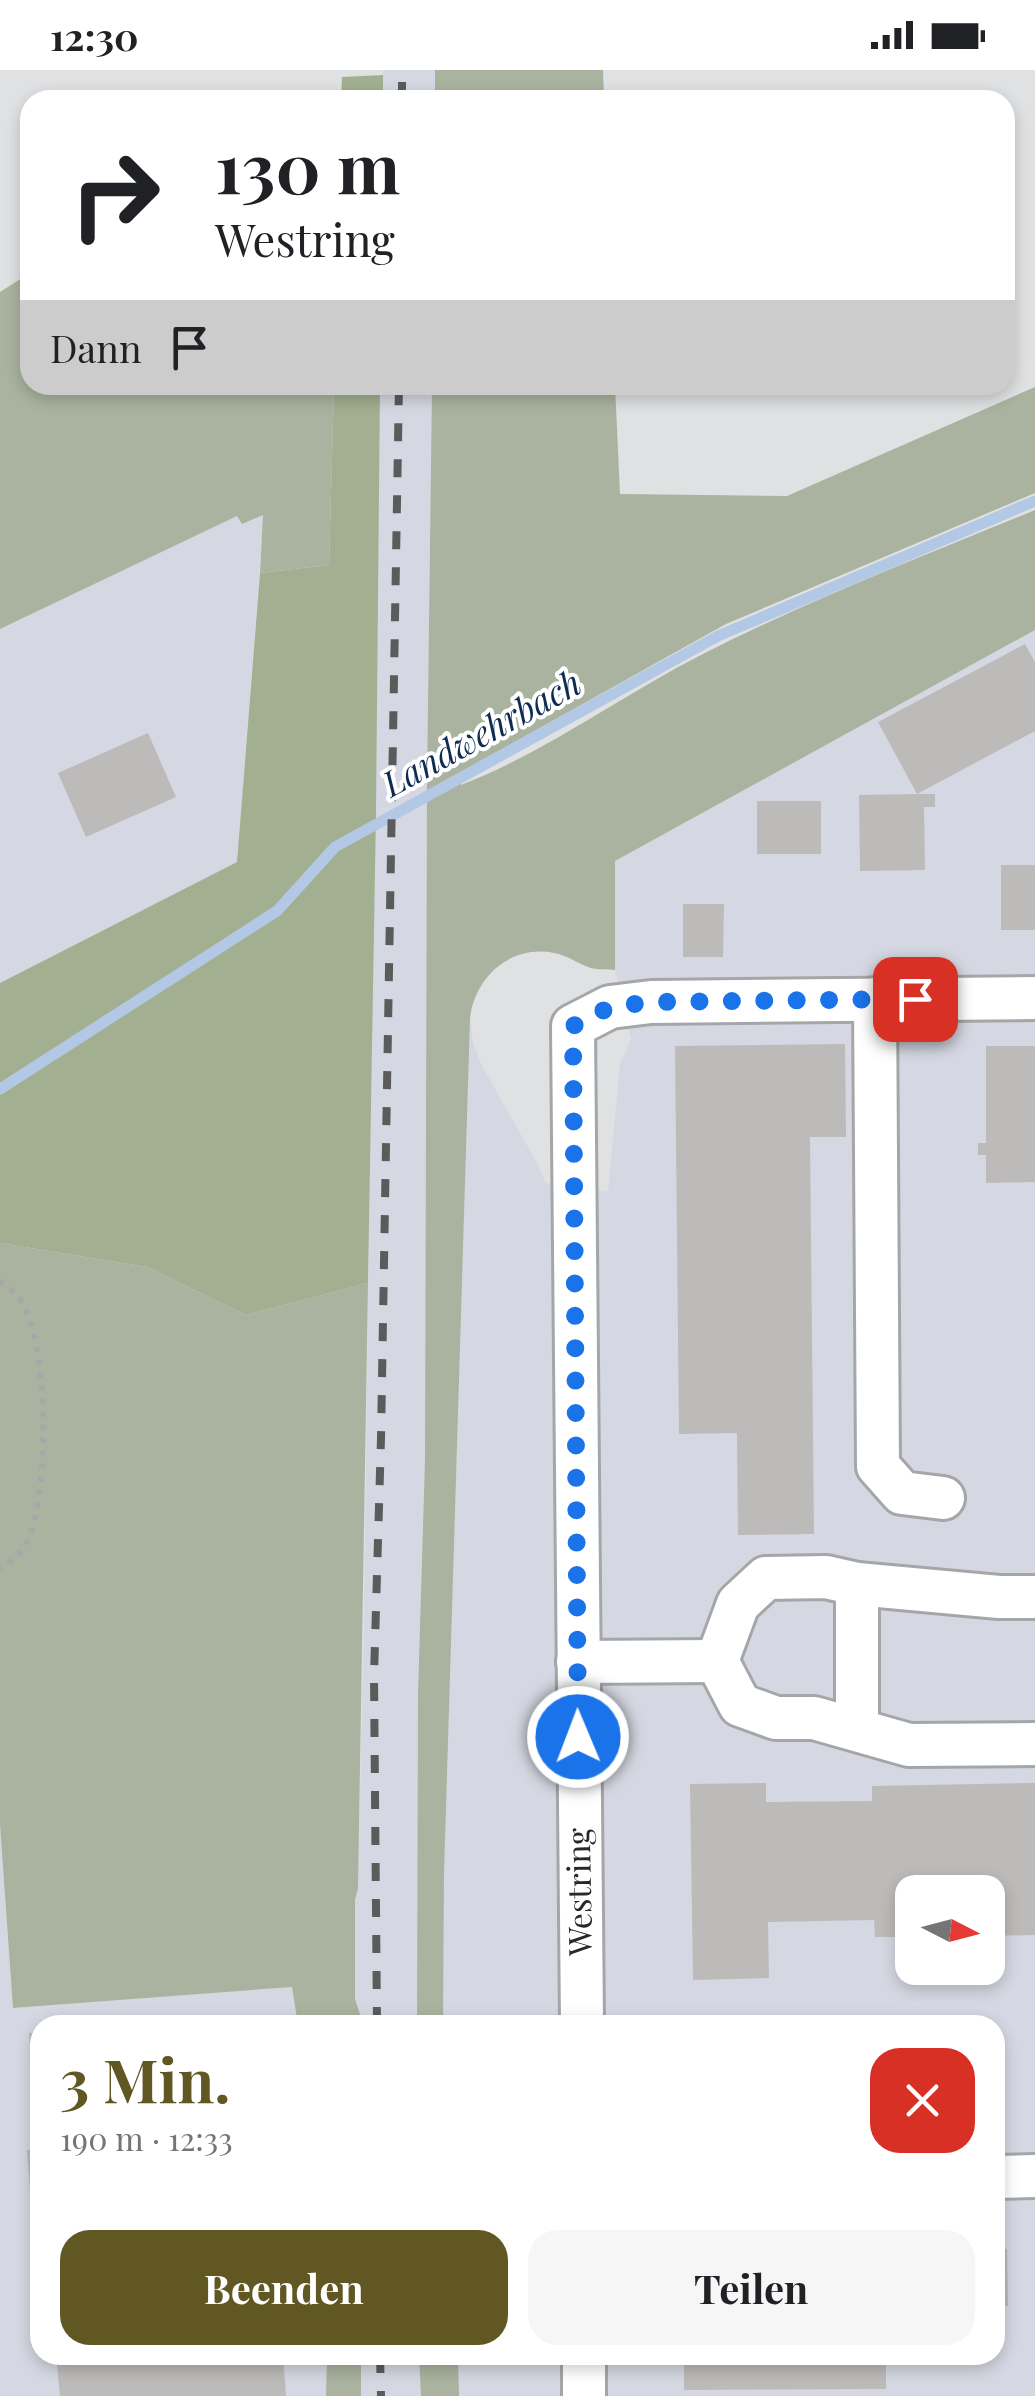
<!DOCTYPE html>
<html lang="de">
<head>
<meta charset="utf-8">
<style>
  body { margin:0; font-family:"Playfair Display",serif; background:#f6f6f6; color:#202124; height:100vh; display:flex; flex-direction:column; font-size:38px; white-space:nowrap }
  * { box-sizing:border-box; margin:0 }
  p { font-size:32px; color:#757577 }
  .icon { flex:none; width:55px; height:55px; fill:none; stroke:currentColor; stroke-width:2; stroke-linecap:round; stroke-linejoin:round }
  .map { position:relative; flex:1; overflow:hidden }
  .panel { position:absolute; left:30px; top:1945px; width:975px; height:350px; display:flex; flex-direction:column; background:#fff; border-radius:30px; box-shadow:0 5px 15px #0003 }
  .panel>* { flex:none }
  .guide { position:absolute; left:20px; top:20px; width:995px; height:305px; border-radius:30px; box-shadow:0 5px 15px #0003; background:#fff; color:#202124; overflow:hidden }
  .needle { width:65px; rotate:96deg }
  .controls { position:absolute; left:895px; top:1805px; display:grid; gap:20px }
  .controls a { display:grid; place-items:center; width:110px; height:110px; border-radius:20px; background:#fff; box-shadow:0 5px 15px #0003; font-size:50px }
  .pin { position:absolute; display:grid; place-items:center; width:85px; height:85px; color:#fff; margin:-42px; border-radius:20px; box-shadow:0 5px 15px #0006 }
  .me { position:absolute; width:110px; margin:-55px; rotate:359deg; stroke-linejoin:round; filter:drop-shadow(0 0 8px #0008) }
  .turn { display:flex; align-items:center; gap:35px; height:210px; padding:0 30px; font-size:45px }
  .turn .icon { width:130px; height:130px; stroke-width:2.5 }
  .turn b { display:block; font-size:70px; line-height:85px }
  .then { display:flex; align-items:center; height:95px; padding:0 30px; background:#0003; gap:20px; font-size:38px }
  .round { display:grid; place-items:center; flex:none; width:105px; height:105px; border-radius:30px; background:#f6f6f6 }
  .head { display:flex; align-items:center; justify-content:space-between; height:170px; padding:0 30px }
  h1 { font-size:60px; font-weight:700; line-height:75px; color:#615723 }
  .button { display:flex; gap:20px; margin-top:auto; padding:20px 30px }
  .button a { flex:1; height:115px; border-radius:30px; background:#615723; color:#fff; font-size:40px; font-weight:700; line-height:115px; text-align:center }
  .button a+a { background:#f6f6f6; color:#202124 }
  .status { display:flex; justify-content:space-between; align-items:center; height:70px; padding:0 50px; background:#fff; direction:ltr }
  .status svg { height:28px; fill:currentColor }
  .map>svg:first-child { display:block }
  .built { fill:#d5d8e2; fill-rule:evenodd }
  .green { fill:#aab39f }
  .forest { fill:#a2af90 }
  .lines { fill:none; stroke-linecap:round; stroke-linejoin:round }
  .stream { stroke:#b3c8e4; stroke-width:11 }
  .building { fill:#bdbaba }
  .minor-casing { stroke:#a5a6a8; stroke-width:48 }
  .path { stroke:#a7a7a9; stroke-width:6; stroke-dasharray:5 8; stroke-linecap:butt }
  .minor { stroke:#fff; stroke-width:42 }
  .rail { stroke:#5b5b5c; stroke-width:8; stroke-dasharray:18 18; stroke-linecap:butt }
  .route { stroke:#1a73e8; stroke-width:18; stroke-dasharray:0 32.4 }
  .labels { text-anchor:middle; stroke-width:8; stroke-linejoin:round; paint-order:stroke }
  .street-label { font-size:32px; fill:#282829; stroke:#fff }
  .water-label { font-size:35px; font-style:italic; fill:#0e2c51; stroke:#fff }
</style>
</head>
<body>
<div class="status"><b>12:30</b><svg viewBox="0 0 49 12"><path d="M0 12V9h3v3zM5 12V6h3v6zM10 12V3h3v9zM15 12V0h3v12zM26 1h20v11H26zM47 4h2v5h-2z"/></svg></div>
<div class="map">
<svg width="1035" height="2326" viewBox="0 0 1035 2326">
  <rect width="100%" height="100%" fill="#e0e1e3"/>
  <!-- built -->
  <g class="built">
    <rect x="383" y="0" width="52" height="30"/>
    <path d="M380 315H432L427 712 425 1389 418 1623 417 1955H360V1944L355 1929V1830L358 1819 364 1552Z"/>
    <path d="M264 444 237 792 0 913V559L237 446Z"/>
    <path d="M1035 560V2326H459L458 2285H995V1955H443L444 1804 470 949 473 973 482 996 536 1091 546 1113 608 1122 620 994 631 969 615 900V791ZM912 1822H988V1898H912Z"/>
    <path d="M0 1755 13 1938 293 1917 298 1955H40V2285H327L326 2326H0Z"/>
    <path d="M361 2285H419L421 2326H361Z"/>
  </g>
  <!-- green -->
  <g class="green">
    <path d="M435 0H603L604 30H435Z"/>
    <path d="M30 203V315H334L329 495 260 503 263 445 242 454 237 446 0 559V222Z"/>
    <path d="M432 315H615L620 424 787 426 1035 317V423L726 554 461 702V715C544 683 621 626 701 585 809 530 923 486 1035 440V560L615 791V900C607 899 598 900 591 898 578 894 567 885 554 883 510 874 474 908 470 949L444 1804 443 1955H417L418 1623 425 1389 427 712Z"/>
    <path d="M0 1173 147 1197 246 1245 368 1213 358 1819 355 1830V1929L360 1944V1955H298L292 1917 13 1938 0 1755Z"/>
    <path d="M327 2285H361V2326H326Z"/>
    <path d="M419 2285H458L459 2326H421Z"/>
  </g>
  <!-- forest -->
  <g class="forest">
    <path d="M383 5V30H341L342 7Z"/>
    <path d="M334 315H380L376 741 368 1213 246 1245 147 1197 0 1173V913L237 792 260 503 329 495Z"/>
  </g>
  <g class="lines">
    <!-- stream -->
    <path class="stream" d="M0 1019 277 841 335 777 718 566 1035 431"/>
  </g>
  <!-- building -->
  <g class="building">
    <path d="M1025 574 1035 592V661L917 724 878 652Z"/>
    <path d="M148 663 176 727 86 767 58 703Z"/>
    <path d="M917 724H935V737H924L925 800 860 801 859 725Z"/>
    <rect x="757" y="731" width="64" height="53"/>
    <rect x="1001" y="795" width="34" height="65"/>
    <path d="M683 834H724L723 887H683Z"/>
    <path d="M845 974 846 1067H810L814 1464 738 1465 737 1363 679 1364 675 976Z"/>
    <path d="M986 976H1035V1112L986 1113V1085H978V1073H986Z"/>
    <path d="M766 1713V1732L872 1731V1716L1035 1713V1865L988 1866V1822H912V1867H875L874 1850 768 1852 769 1908 693 1910 690 1714Z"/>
    <path d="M205 1948 206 1955H155V1952Z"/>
    <path d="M40 1962V2073H37L29 1963Z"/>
    <path d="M40 2079V2208H37L27 2080Z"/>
    <path d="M995 2179H1007L1008 2236H995Z"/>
    <path d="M56 2285H283L286 2326H60Z"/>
    <path d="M684 2285H886V2319L684 2320Z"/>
  </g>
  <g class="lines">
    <!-- minor casing -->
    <g class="minor-casing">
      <g id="minor">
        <path d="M875 929 878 1396 902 1423 943 1428"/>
        <path d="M857 1514V1659"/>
        <path d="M1035 1527H999L857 1514 826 1507 766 1508 738 1534 717 1591 740 1635 776 1648H814L909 1675 1035 1674"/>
        <path d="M578 1592 717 1591"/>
        <path d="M582 1955 573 956 610 937 651 932 1035 928"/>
        <path d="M995 2107 1035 2106"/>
        <path d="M584 2285V2326"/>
      </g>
    </g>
    <!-- path -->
    <path class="path" d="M0 1211C6 1216 14 1221 18 1226 50 1270 49 1415 30 1465 23 1481 14 1490 0 1500"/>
    <!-- minor -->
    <use href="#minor" class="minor"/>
    <!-- rail -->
    <g class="rail">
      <path d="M402 30V0"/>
      <path d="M377 1955 374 1606 381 1368 399 315"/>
      <path d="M380 2285 381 2326"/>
    </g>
  </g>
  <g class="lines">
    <!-- route -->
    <path class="route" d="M578 1667 573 956 610 937 650 932 915 929"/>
  </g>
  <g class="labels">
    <!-- street labels -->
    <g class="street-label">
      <text transform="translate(580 1822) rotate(-91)" y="11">Westring</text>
    </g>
    <!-- water labels -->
    <g class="water-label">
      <text transform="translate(482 664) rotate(-29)" y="12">Landwehrbach</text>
    </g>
  </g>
</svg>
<div class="controls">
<a><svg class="needle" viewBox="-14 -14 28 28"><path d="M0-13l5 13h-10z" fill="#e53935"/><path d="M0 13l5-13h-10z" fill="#757577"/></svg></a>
</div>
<div class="pin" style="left:915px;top:929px;background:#d93025"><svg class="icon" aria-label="arrive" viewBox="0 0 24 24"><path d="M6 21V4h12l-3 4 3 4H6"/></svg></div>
<svg class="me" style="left:578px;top:1667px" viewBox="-20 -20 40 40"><circle r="17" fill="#1a73e8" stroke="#fff" stroke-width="3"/><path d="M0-11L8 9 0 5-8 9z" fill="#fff"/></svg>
<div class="guide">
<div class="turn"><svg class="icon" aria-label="right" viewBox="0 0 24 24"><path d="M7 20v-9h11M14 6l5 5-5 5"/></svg><div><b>130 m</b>Westring</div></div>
<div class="then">Dann<svg class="icon" aria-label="arrive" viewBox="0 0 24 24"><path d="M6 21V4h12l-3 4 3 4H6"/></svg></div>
</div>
<section class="panel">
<div class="head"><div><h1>3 Min.</h1><p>190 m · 12:33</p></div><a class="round" style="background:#d93025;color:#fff"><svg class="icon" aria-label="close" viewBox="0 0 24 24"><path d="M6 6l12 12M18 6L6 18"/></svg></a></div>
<div class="button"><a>Beenden</a><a>Teilen</a></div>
</section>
</div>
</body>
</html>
